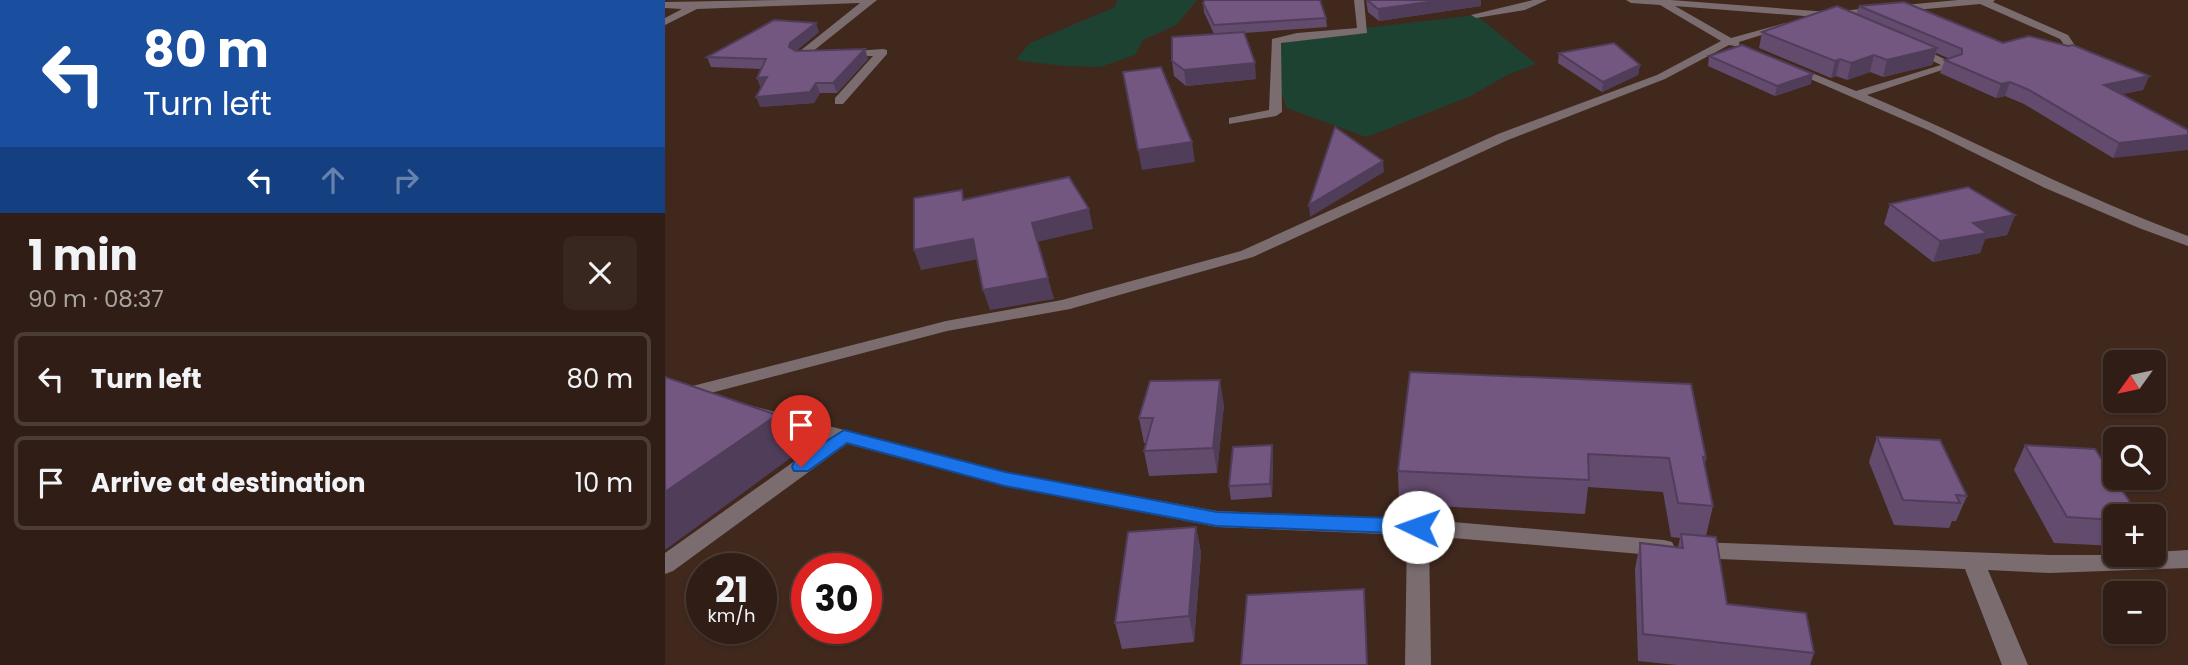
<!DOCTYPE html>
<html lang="en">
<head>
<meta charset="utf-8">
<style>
  body { margin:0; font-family:Poppins,sans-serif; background:#38271f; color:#f1f3f6; height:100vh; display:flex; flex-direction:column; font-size:26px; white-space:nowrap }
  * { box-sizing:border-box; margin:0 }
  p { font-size:23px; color:#a8a2a1 }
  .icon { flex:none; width:38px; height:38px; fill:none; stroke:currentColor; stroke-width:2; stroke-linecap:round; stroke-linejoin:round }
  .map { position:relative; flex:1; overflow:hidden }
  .details { display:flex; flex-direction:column; background:#301e16; width:665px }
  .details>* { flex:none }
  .guide { background:#1a4fa0; color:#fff; overflow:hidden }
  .needle { width:46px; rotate:237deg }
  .buttons { position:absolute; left:1438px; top:350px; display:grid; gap:14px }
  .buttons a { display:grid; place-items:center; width:63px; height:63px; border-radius:10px; background:#301e16; box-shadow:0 2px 5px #0004,0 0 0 2px #4b3c35; font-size:35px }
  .speed { position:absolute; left:21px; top:553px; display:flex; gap:14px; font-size:35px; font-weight:700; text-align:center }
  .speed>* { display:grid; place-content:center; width:91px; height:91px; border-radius:50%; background:#301e16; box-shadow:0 2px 5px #0004,0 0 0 2px #4b3c35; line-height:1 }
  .speed small { font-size:18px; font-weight:400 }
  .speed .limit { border:10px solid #d22; background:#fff; color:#111 }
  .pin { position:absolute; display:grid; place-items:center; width:60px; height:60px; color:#fff; margin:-72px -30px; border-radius:50% 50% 50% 0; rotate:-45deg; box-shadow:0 0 7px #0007 }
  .pin .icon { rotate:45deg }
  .me { position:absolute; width:77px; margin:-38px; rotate:273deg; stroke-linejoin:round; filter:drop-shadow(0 0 5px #0008) }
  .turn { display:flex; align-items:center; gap:24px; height:147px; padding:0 28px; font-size:32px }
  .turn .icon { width:91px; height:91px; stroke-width:2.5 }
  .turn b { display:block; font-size:49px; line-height:60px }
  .lanes { display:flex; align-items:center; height:66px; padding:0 28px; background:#0003; justify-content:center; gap:35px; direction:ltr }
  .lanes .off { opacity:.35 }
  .round { display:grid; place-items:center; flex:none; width:74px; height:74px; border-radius:10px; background:#38271f }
  .overview { display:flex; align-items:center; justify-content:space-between; height:119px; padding:0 28px }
  h1 { font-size:42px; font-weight:700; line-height:52px }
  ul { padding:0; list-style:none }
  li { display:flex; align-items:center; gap:21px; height:94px; margin:0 14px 10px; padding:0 14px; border:4px solid #4b3c35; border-radius:10px }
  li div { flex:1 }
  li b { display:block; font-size:26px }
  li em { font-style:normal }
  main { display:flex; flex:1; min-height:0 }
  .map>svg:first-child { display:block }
  .green { fill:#1e4232 }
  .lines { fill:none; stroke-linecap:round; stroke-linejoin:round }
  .minor { fill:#7a6c6f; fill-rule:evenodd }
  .wall { fill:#634b6e }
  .shaded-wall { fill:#503d5a }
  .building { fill:#735780; stroke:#503d5a; stroke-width:2 }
  .route { fill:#1a73e8; stroke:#114b97; stroke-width:2 }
</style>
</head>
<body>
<main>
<section class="details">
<div class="guide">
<div class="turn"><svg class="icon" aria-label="left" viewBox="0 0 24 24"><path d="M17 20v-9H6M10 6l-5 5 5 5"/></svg><div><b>80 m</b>Turn left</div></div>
<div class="lanes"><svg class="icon" aria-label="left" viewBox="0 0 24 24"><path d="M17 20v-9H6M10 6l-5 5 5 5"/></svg><svg class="icon off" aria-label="ahead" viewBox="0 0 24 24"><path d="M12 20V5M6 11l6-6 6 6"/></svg><svg class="icon off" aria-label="right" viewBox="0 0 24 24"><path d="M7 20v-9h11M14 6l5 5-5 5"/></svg></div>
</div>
<div class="overview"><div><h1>1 min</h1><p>90 m · 08:37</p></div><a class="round"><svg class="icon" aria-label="close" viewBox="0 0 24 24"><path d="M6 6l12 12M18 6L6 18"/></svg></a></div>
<ul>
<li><svg class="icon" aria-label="left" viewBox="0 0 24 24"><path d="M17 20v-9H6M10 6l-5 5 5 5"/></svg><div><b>Turn left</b></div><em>80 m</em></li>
<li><svg class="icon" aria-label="arrive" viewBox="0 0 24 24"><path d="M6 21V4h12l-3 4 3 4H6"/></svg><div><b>Arrive at destination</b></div><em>10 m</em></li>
</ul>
</section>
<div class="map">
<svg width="1523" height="665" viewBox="0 0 1523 665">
  <rect width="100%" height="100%" fill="#40281d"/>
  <!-- green -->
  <g class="green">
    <path d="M452 0H532L511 25 478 40 470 55 435 67 399 66 351 60 365 43 450 7Z"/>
    <path d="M811 15 871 64 840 76 804 97 701 137 622 108 612 82 611 47 632 36Z"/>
  </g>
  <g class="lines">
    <!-- minor -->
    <g class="minor">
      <path d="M119 0H212L147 52 156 53V57C149 59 136 60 130 55L195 3 32 9 0 25V18L17 9 0 8V2Z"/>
      <path d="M689 0H699L702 33 616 43 617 112 611 116 564 124V118L604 110 607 39 632 33 692 28Z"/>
      <path d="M868 0H882L860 10 811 18 806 15Z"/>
      <path d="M961 0H1006L1164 12 1293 0H1330L1328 2 1403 35 1411 47 1402 49 1395 39 1315 4 1165 18 1010 6 1066 38 1120 23 1125 26 1074 42 1075 47 1064 45 1000 79 843 140 588 257 405 309 282 331 0 405V393L281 321 397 300 576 251 833 134 992 75 1056 41 995 5 966 3Z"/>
      <path d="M1244 46H1252L1292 65 1202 95C1310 140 1413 196 1523 236V246L1474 228 1380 188 1265 131 1120 68 1130 66 1191 91 1276 65 1244 50Z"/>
      <path d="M218 49 222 50V54L178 104H170V98L208 56 180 57 176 56V52Z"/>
      <path d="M91 407 340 472 552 511 753 519 999 540 1007 542 1010 548 1007 554 999 556 764 536 766 665H740L742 535 552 527 340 486 182 444 8 571 0 574V553L162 438 84 417 81 413 84 409Z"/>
      <path d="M1030 542 1385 555H1489V552L1523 550V568L1385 573 1323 570 1363 665H1337L1300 569 1030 558 1022 556 1019 550 1022 544Z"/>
    </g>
  </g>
  <!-- wall -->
  <g class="wall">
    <path d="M701 0H816V6L714 21 703 12Z"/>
    <path d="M538 3 661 18 662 27 579 33 591 79 521 86 509 76 507 61 549 34 539 12Z"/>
    <path d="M1194 6 1338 43 1484 76 1478 90 1456 94 1523 130 1448 158 1359 104 1340 96 1331 98 1275 73 1280 60 1283 58 1271 53 1267 65 1218 77 1205 72 1182 80 1171 76 1166 78 1094 48 1097 32 1191 15Z"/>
    <path d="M154 32 131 51 203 59 172 93H155L149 103 95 107 96 88 92 78 96 69 46 67 42 57Z"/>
    <path d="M894 53 975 65 973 75 937 92 893 63Z"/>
    <path d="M1044 56 1146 84 1110 96 1043 66Z"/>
    <path d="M1225 204 1350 215 1342 235 1320 239 1315 253 1268 262 1219 224Z"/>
    <path d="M745 372 1041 458 1040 465 1048 506 1041 536 1062 604 1149 653 1145 665H1012L973 661 970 569 975 543 1013 547 1015 538 1006 537 998 492 923 487 920 514 734 504 733 471Z"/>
    <path d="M559 405 552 473 484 476 479 451 481 443H479L474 418Z"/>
    <path d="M1212 437 1302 496 1291 521H1287L1284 528 1229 525 1204 462Z"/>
    <path d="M607 445 608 459 607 497 566 500 564 486Z"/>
    <path d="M1360 445 1451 516V546L1389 543 1349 470Z"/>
    <path d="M531 527 536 553 529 642 457 649 450 623Z"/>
  </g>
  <!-- shaded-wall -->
  <g class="shaded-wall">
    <path d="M778 0H816V6L714 21 713 9Z"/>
    <path d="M151 23 154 32 128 53 124 47 125 43Z"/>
    <path d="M1272 48 1267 65 1218 77 1222 60Z"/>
    <path d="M200 49 203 59 172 93 168 83Z"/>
    <path d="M1209 55 1205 72 1182 80 1186 63Z"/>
    <path d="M1175 59 1171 76 1166 78 1170 61Z"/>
    <path d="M590 63 591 79 521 86 519 70Z"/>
    <path d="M975 65 973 75 937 92 938 82Z"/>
    <path d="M1148 74 1146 84 1110 96 1112 86Z"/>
    <path d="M1484 76 1478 90 1433 99 1439 85Z"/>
    <path d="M102 77 96 88 92 78Z"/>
    <path d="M1345 82 1340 96 1331 98 1336 84Z"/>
    <path d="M151 83 155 93 149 103 95 107 91 97Z"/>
    <path d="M1523 135V150L1448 158 1454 143Z"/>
    <path d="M527 142 530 162 477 170 473 150Z"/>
    <path d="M718 161 719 172 645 217 644 205Z"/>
    <path d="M424 209 428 229 372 242 367 223Z"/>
    <path d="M1350 215 1342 235 1320 239 1315 253 1268 262 1275 241 1308 223Z"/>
    <path d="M308 239 314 259 256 270 249 250Z"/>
    <path d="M383 278 389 299 325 310 318 290Z"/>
    <path d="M555 380 559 405 552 473 548 448Z"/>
    <path d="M112 415 131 454 0 550V492Z"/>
    <path d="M607 445 608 459 607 497 605 484Z"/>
    <path d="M531 527 536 553 529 642 524 616Z"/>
  </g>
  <!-- building -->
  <g class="building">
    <path d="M540 0H655L661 18 549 25 538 3Z"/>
    <path d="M702 0H778L713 9Z"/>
    <path d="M1239 2 1338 43 1364 36 1403 46 1408 45 1484 76 1439 85 1523 130V135L1454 143 1364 90 1345 82 1336 84 1280 60 1297 54V49L1194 6Z"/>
    <path d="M1172 6 1272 48 1222 60 1209 55 1186 63 1175 59 1170 61 1097 32Z"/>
    <path d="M109 20 151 23 125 43 124 47 131 51 200 49 168 83H151L145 92 91 97 102 77 92 78 101 59 42 57Z"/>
    <path d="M579 32 590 63 519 70 507 61V37Z"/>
    <path d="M949 43 975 65 938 82 894 53Z"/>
    <path d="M1077 45 1148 74 1112 86 1044 56Z"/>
    <path d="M496 67 527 142 473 150 458 72Z"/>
    <path d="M670 127 718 161 644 205Z"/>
    <path d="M404 177 424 209 367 223 383 278 318 290 308 239 249 250V198L297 190 298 200Z"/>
    <path d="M1303 187 1350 215 1308 223 1322 233 1275 241 1225 204Z"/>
    <path d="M745 372 1026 384 1041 458 1038 457 1048 506 1013 503 1004 458 923 454 924 480 733 471Z"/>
    <path d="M0 377 112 415 0 492Z"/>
    <path d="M555 380 548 448 479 451 488 418H474L485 381Z"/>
    <path d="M1212 437 1275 440 1302 496 1291 495 1295 503 1238 500Z"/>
    <path d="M607 445 605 484 564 486 568 447Z"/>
    <path d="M1360 445 1430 449 1474 516H1451V520L1402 517Z"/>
    <path d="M531 527 524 616 450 623 463 532Z"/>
    <path d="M1016 534 1051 537 1062 604 1141 613 1149 653 978 634 975 543 1018 548Z"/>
    <path d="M699 589 702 665H576L582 595Z"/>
  </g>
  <!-- route -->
  <path class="route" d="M179 430 340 472 552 512 753 519 760 522 763 527 760 532 753 534 552 526 340 486 182 443 143 471H129L127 467 129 462Z"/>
</svg>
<div class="buttons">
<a><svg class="needle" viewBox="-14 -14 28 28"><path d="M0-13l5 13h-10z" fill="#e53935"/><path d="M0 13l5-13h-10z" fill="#a8a2a1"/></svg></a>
<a><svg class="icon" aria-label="search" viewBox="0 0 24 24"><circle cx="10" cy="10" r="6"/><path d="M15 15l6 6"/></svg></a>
<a>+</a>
<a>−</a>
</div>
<div class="speed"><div>21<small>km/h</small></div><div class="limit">30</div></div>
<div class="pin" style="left:136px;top:467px;background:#d93025"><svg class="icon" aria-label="arrive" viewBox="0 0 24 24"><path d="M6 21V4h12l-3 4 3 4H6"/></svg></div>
<svg class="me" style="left:753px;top:527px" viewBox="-20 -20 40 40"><circle r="19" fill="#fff"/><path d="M0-13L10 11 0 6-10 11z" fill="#1a73e8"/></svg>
</div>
</main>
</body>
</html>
